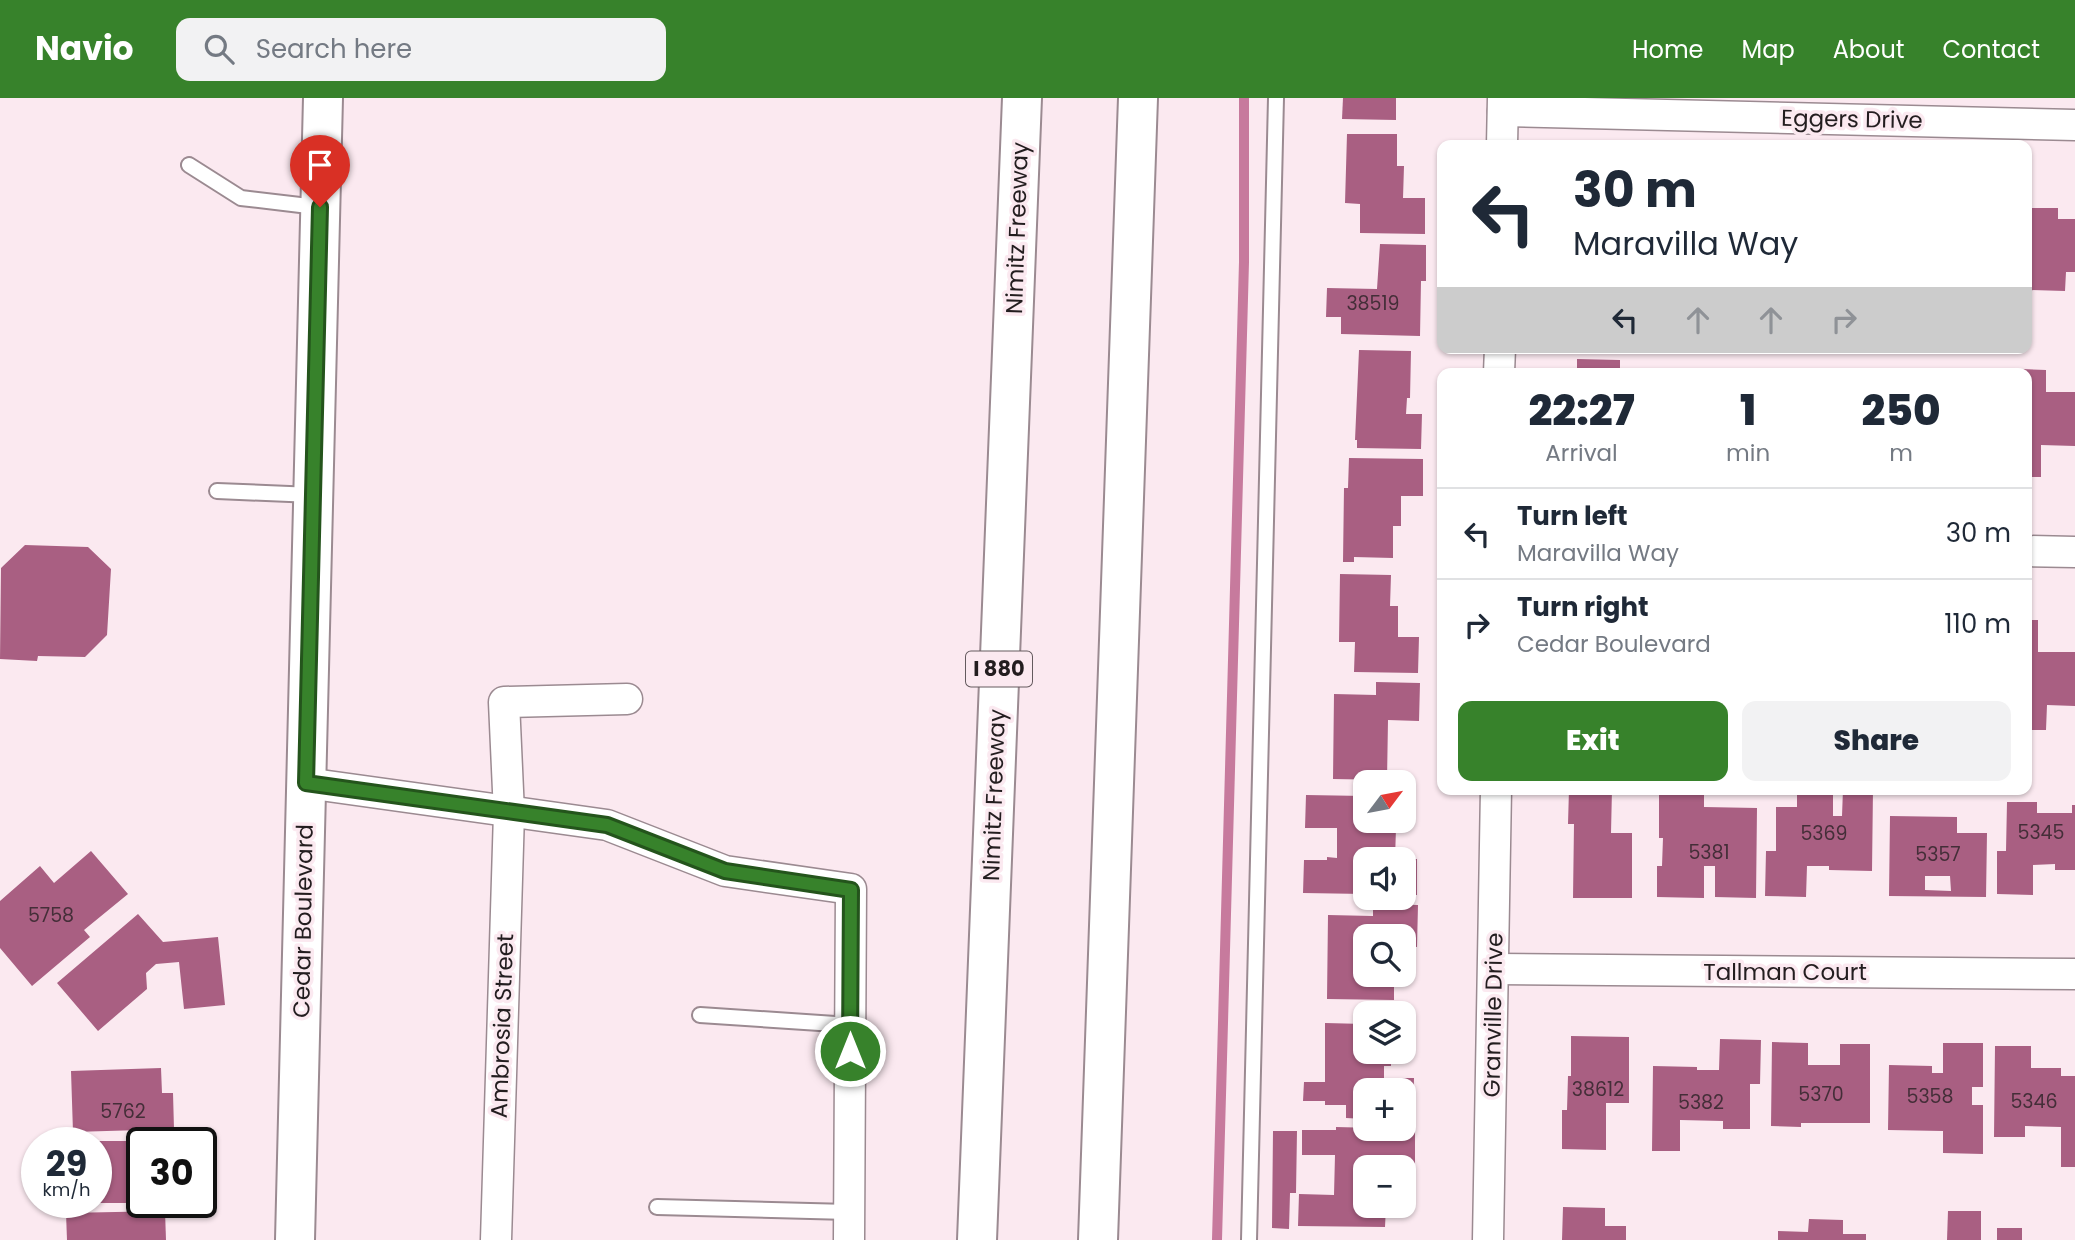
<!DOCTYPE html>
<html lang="en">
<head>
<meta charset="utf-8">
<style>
  body { margin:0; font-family:Poppins,sans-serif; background:#f2f2f3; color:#1f2937; height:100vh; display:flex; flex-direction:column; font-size:26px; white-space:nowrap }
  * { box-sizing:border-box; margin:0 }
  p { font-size:23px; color:#747a83 }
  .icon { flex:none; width:38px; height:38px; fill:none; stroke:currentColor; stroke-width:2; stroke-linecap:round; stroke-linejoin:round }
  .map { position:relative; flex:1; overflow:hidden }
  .drawer { position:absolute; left:1437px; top:270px; width:595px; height:427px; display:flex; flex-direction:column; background:#fff; border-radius:14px; box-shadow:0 2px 5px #0004 }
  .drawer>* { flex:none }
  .guide { position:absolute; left:1437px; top:42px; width:595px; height:214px; border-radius:14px; box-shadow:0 2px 5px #0004; background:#fff; color:#1f2937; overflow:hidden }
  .needle { width:46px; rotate:58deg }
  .buttons { position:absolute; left:1353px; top:672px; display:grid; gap:14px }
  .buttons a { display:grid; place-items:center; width:63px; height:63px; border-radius:14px; background:#fff; box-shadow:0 2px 5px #0004; font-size:35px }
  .speed { position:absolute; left:21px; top:1029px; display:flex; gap:14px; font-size:35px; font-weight:700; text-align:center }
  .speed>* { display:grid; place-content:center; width:91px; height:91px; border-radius:50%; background:#fff; box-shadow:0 2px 5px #0004; line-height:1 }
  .speed small { font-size:18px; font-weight:400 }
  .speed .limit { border:4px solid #111; border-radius:10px; background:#fff; color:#111 }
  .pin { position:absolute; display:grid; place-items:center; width:60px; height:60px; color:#fff; margin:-72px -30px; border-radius:50% 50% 50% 0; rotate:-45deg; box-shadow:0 0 7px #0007 }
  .pin .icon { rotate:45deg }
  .me { position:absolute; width:77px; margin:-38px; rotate:0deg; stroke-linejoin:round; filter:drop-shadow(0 0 5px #0008) }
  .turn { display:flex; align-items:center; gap:24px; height:147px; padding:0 21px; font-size:32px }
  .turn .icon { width:91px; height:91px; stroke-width:2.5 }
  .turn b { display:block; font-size:49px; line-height:60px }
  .lanes { display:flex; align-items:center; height:66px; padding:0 21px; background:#0003; justify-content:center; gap:35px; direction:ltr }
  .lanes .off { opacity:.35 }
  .eta { display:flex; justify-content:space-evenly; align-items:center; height:119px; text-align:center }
  .eta b { font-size:42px; font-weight:800; line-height:49px }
  .primary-button { display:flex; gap:14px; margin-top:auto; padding:14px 21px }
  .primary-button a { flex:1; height:80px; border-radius:14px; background:#37822b; color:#fff; font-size:28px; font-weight:800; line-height:80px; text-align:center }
  .primary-button a+a { background:#f2f2f3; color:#1f2937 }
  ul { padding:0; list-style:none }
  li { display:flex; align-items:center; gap:21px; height:91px; padding:0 21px; border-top:2px solid #e0e1e3 }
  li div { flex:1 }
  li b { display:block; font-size:26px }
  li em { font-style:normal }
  header { display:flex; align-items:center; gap:42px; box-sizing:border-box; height:98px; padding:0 35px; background:#37822b; color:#fff }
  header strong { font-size:33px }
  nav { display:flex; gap:38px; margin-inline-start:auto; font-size:24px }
  .search { width:490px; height:63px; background:#f2f2f3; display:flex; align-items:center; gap:18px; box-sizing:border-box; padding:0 24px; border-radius:14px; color:#747a83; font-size:26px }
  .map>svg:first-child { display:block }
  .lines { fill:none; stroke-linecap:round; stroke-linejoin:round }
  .stream { stroke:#c77a9d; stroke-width:10 }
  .building { fill:#a95f82; fill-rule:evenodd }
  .service-casing { stroke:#9b8a91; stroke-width:18 }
  .minor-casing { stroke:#9b8a91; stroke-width:33 }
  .secondary-casing { stroke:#9b8a91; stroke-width:42 }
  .motorway-casing { stroke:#9b8a91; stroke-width:42 }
  .service { stroke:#fff; stroke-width:14 }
  .minor { stroke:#fff; stroke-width:30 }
  .secondary { stroke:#fff; stroke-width:38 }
  .motorway { stroke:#fff; stroke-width:38 }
  .route-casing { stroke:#24541c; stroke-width:18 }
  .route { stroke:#37822b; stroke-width:12 }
  .labels { text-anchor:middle; stroke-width:7; stroke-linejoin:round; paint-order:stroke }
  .number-label { font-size:19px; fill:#442e38 }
  .shield { fill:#fbe9f0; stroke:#645a5e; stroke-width:2 }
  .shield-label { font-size:21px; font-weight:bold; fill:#231d1f }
  .street-label { font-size:23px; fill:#231d1f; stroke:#fbe9f0 }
</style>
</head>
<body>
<header>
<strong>Navio</strong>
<div class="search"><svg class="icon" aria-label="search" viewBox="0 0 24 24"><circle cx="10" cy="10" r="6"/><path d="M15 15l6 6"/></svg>Search here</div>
<nav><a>Home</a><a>Map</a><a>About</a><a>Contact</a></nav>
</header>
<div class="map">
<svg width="2075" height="1142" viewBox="0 0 2075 1142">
  <rect width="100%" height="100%" fill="#fbe9f0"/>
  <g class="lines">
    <!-- stream -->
    <path class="stream" d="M1217 1142 1244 164V0"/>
  </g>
  <!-- building -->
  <g class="building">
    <path d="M1343 0H1396V22L1342 21Z"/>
    <path d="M1347 36H1397V68H1404L1403 100H1425V136L1360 135V106L1345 105Z"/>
    <path d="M2026 110H2058V121H2075V174H2066L2065 193 2028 192Z"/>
    <path d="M1380 146 1426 147V183H1421L1420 238 1341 236V219H1326L1327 190 1377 191Z"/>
    <path d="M1359 252 1411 253 1410 300H1407L1406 316H1422L1421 351 1357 350V342H1355Z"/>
    <path d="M1577 261 1620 262V275H1577Z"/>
    <path d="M2021 271 2046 272V294H2075V348L2041 347V379H2026V275H2021Z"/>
    <path d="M1349 360 1423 361V398H1401V428H1393V460L1354 459V464H1343L1344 390H1348Z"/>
    <path d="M25 447 88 449 111 471 107 537 85 559 38 558 37 563 0 561 1 470Z"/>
    <path d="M1340 476 1391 477 1390 508H1398V539H1419L1418 575 1354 574 1355 544H1339Z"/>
    <path d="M2026 522H2038V554H2075V608L2047 607 2046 632H2026Z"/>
    <path d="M1376 584 1420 585 1419 623 1388 622 1387 682 1333 681 1334 596 1376 597Z"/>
    <path d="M1569 691H1612L1611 735H1632V800H1573L1574 726H1568Z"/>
    <path d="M1659 691H1704V709L1757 710 1756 800 1715 799V768H1704V800L1657 799V768H1662L1663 740H1659Z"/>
    <path d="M1797 691 1833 692V718H1842L1843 691H1873L1872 773 1829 772V768H1807L1806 799 1765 798 1766 753H1776V709H1797Z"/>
    <path d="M1306 697 1365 698V723H1389V729L1396 730 1395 761H1365V796L1303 795 1304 762H1327V759L1337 760V730H1305Z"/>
    <path d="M2007 704H2037V715H2072V707H2075V772H2055V766L2033 767V797L1997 796V753H2006Z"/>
    <path d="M1890 718 1957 719V735H1987L1986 799 1889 798ZM1925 778H1950L1951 793 1925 792Z"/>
    <path d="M91 753 128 796 84 832 90 839 32 888 0 850V803L40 768 54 785Z"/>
    <rect x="1404" y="761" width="13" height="36"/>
    <path d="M1373 806 1418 807 1417 849 1404 848V838H1365V877H1394V902L1327 901 1328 817 1373 818Z"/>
    <path d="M138 816 163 844 218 839 225 907 184 911 179 864 156 866 146 875 147 891 98 933 57 885Z"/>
    <path d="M1325 925 1365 926V954H1391V968H1384V980H1414L1413 1022 1404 1021V992H1365V1021L1346 1020V1007H1325V1003H1303L1304 984H1325Z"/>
    <path d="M1571 938 1629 939V1005H1606V1052L1562 1051V1012H1567L1568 978H1571Z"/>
    <path d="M1720 941 1761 942 1760 986H1750V1031H1723V1023L1680 1022V1053H1652L1653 968 1697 969V972H1719Z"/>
    <path d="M1772 944 1808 945V967H1840V946H1870V1025H1801V1029L1771 1028Z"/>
    <path d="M1943 945H1983V989H1972V1007H1983V1056L1943 1055V1033L1888 1032 1889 967 1932 968V975H1943Z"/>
    <path d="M1995 948H2031V970H2061V978H2075V1069H2061V1029L2025 1028V1039H1994Z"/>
    <path d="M161 970 162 995H173L174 1031 73 1034 71 973Z"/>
    <path d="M1336 1029 1415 1031V1067L1365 1069V1108H1386L1385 1129 1298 1128 1299 1096 1334 1097 1335 1057H1302V1032H1336Z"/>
    <path d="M1273 1033H1297L1296 1095H1290L1289 1131 1272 1130Z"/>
    <path d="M96 1043H142L140 1105H96Z"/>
    <path d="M1563 1109 1605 1110V1128H1626V1142H1562Z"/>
    <path d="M165 1113 166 1142H67L66 1115Z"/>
    <path d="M1948 1113H1981V1142H1947Z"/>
    <path d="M1809 1121 1843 1122V1136H1866V1142H1778V1133L1808 1134Z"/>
    <rect x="1997" y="1130" width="25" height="12"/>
  </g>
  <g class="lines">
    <!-- service casing -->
    <g class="service-casing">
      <g id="service">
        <path d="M189 67 241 100 317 109"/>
        <path d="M217 393 313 397"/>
        <path d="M700 917 850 927"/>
        <path d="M657 1109 849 1114"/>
        <path d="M1249 1142 1276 0"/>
      </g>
    </g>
    <!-- minor casing -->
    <g class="minor-casing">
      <g id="minor">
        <path d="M1503 13 2075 27"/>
        <path d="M1502 47 1503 0"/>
        <path d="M1499 275 1500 250"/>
        <path d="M2026 453 2075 454"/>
        <path d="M306 685 607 727 725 773 851 791 849 1142"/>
        <path d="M1495 871 2075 876"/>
        <path d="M496 1142 509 715 504 604 627 601"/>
        <path d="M1488 1142 1496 691"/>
      </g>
    </g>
    <!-- secondary casing -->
    <g class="secondary-casing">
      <path id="secondary" d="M295 1142 323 0"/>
    </g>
    <!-- motorway casing -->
    <g class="motorway-casing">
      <g id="motorway">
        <path d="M977 1142 1022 0"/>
        <path d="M1098 1142 1138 0"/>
      </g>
    </g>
    <!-- service -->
    <use href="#service" class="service"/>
    <!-- minor -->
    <use href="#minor" class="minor"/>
    <!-- secondary -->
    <use href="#secondary" class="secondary"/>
    <!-- motorway -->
    <use href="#motorway" class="motorway"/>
  </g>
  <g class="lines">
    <!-- route casing -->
    <g class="route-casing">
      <path id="route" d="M320 109 306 685 607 727 725 773 851 792 850 953"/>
    </g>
    <!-- route -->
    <use href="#route" class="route"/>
  </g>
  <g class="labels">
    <!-- number labels -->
    <g class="number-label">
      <text x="1373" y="212">38519</text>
      <text x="2041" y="741">5345</text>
      <text x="1824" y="742">5369</text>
      <text x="1709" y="761">5381</text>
      <text x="1938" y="763">5357</text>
      <text x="51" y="824">5758</text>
      <text x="1598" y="998">38612</text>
      <text x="1821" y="1003">5370</text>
      <text x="1930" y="1005">5358</text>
      <text x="2034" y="1010">5346</text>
      <text x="1701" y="1011">5382</text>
      <text x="123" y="1020">5762</text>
    </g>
    <!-- shield labels -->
    <rect class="shield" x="966" y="553.5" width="66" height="35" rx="5"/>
    <g class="shield-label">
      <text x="999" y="578">I 880</text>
    </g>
    <!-- street labels -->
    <g class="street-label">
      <text transform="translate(1852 21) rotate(1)" y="8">Eggers Drive</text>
      <text transform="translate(1017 130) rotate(-88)" y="8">Nimitz Freeway</text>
      <text transform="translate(994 697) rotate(-88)" y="8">Nimitz Freeway</text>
      <text transform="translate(303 823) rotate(-89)" y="8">Cedar Boulevard</text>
      <text x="1785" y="882">Tallman Court</text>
      <text transform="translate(1493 917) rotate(-89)" y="8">Granville Drive</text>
      <text transform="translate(502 928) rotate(-88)" y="8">Ambrosia Street</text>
    </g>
  </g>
</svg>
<div class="buttons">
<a><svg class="needle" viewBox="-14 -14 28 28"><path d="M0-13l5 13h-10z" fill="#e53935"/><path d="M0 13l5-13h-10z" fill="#747a83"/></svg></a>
<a><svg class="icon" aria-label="sound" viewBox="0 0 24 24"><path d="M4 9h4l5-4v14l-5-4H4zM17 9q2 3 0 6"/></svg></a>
<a><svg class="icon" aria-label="search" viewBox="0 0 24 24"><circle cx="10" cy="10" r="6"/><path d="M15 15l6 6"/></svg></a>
<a><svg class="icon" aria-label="layers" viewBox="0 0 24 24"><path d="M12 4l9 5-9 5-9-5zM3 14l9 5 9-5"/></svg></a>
<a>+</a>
<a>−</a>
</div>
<div class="speed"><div>29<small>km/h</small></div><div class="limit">30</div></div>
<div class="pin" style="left:320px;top:109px;background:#d93025"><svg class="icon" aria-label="arrive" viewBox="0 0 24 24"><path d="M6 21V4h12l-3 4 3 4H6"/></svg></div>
<svg class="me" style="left:850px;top:953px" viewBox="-20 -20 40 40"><circle r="17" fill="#37822b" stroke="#fff" stroke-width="3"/><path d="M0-11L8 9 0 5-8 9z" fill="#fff"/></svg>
<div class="guide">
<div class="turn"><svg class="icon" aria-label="left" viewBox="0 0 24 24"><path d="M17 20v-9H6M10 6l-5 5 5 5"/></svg><div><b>30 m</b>Maravilla Way</div></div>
<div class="lanes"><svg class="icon" aria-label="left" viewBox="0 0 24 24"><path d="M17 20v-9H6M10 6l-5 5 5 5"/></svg><svg class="icon off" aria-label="ahead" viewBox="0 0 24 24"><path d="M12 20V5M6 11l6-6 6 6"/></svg><svg class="icon off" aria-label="ahead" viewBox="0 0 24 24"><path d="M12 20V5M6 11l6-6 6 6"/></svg><svg class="icon off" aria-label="right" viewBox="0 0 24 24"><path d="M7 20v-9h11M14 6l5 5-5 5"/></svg></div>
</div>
<section class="drawer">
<div class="eta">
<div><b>22:27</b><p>Arrival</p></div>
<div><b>1</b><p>min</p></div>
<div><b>250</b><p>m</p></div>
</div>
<ul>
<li><svg class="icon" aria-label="left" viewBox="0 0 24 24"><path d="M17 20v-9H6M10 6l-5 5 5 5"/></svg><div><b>Turn left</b><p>Maravilla Way</p></div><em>30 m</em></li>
<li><svg class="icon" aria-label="right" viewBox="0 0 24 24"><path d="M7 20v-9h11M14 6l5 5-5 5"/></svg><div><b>Turn right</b><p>Cedar Boulevard</p></div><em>110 m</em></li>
</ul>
<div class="primary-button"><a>Exit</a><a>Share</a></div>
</section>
</div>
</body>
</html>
